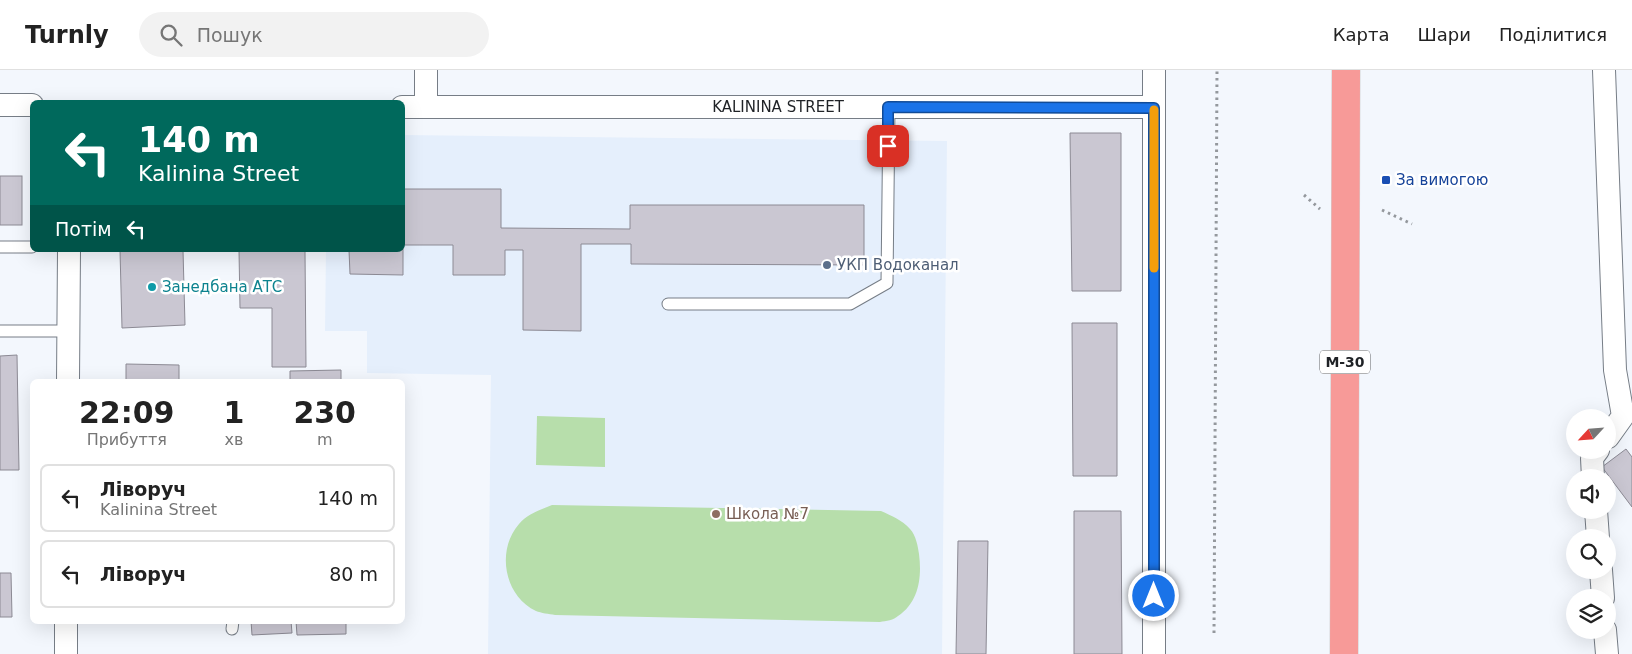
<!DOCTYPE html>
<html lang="uk">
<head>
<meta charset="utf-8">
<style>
  body { margin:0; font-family:"DejaVu Sans",sans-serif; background:#f2f2f2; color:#222; height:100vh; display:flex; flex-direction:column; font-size:19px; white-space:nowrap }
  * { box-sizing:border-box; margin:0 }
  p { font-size:16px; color:#767676 }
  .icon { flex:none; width:28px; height:28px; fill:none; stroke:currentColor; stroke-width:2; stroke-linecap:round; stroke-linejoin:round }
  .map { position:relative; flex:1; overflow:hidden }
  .sheet { position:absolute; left:30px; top:309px; width:375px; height:245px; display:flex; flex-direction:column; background:#fff; border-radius:8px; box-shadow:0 5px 20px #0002 }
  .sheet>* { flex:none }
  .banner { position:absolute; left:30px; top:30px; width:375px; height:152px; border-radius:8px; box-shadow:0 5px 20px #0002; background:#00695c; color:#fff; overflow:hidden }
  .needle { width:32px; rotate:244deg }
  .tools { position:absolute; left:1566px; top:339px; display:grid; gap:10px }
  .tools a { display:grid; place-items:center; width:50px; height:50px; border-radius:50%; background:#fff; box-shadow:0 5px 20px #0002; font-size:25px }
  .pin { position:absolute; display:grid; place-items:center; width:42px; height:42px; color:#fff; margin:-21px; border-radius:10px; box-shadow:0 2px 8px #0006 }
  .me { position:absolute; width:55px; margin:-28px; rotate:0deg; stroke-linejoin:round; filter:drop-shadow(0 0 4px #0008) }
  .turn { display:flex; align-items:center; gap:18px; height:105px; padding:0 25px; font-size:22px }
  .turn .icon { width:65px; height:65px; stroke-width:2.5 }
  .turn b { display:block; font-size:35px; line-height:42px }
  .then { display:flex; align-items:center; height:48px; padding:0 25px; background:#0003; gap:10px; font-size:19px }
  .eta { display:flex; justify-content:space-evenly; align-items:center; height:85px; text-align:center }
  .eta b { font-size:30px; font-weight:700; line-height:35px }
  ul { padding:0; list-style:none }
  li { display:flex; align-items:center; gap:15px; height:68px; margin:0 10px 8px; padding:0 15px; border:2px solid #e0e0e0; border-radius:8px }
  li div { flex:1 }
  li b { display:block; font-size:19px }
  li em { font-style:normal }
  header { display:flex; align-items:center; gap:30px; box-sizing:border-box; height:70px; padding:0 25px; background:#fff; border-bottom:1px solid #e0e0e0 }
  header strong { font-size:24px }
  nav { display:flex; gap:28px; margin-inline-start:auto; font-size:18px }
  .search { width:350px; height:45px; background:#f2f2f2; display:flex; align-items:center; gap:12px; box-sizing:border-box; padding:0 18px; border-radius:28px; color:#767676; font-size:19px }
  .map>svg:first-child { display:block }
  .built { fill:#e5effc }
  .pitch { fill:#b7deab }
  .building { fill:#cac7d2; stroke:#8c8a94 }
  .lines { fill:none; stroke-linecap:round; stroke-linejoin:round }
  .lane-casing { stroke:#767d86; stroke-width:13 }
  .street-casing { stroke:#767d86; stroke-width:24 }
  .highway-casing { stroke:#d2d3d4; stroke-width:29 }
  .path { stroke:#94989d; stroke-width:3; stroke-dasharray:2.5 4; stroke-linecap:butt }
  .lane { stroke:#fff; stroke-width:11 }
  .street { stroke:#fff; stroke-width:22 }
  .highway { stroke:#f79a98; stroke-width:28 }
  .route-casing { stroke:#114b97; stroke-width:12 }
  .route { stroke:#1a73e8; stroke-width:9 }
  .slow { stroke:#f59e0b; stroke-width:9 }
  .transit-dot { fill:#1a4fb4; stroke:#fff; stroke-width:2 }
  .service-dot { fill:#5c6f8a; stroke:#fff; stroke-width:2 }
  .culture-dot { fill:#0f9aa8; stroke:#fff; stroke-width:2 }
  .education-dot { fill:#8d6e63; stroke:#fff; stroke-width:2 }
  .labels { text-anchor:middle; stroke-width:5; stroke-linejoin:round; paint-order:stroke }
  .shield { fill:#fff; stroke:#626467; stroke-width:1 }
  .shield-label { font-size:14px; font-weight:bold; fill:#1f2226 }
  .street-label { font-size:15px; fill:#1f2226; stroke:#fff }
  .transit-label { font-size:15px; fill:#164399; stroke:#fff; text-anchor:start }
  .service-label { font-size:15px; fill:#4e5e75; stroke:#fff; text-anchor:start }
  .culture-label { font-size:15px; fill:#0d838f; stroke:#fff; text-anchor:start }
  .education-label { font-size:15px; fill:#785e54; stroke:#fff; text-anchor:start }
</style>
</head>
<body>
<header>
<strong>Turnly</strong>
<div class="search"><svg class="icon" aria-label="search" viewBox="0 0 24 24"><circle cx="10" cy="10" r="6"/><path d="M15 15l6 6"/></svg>Пошук</div>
<nav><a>Карта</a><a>Шари</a><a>Поділитися</a></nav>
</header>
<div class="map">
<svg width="1632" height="584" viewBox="0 0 1632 584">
  <rect width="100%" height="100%" fill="#f3f7fd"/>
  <!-- built -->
  <path class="built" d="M403 65 947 71 942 584H488L491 305 367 303V261H325L326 180H402Z"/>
  <!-- pitch -->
  <g class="pitch">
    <path d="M537 346 605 348V397L536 395Z"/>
    <path d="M552 435 881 441C892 446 902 450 910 459 916 465 918 477 919 484 922 507 919 532 898 546 894 550 886 551 880 552L555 545C549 544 541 543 536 541 504 526 496 480 519 454 527 444 540 440 552 435Z"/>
  </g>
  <!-- building -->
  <g class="building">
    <path d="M1070 63H1121V221H1072Z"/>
    <rect x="0" y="106" width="22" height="49"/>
    <path d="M402 119H501V158L630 159V135H864V195L631 194V174H581V261L523 260V180H505V205H453V175H403V205L350 204 349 180H402Z"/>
    <path d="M120 180H183L185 255 122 258Z"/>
    <path d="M239 180H305L306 297H272V238H240Z"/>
    <path d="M1072 253H1117V406H1073Z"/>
    <path d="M17 285 19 400H0V286Z"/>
    <path d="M126 294 179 295V311H126Z"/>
    <path d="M341 300V311H290V301Z"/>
    <path d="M1626 379 1632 387V437L1602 397Z"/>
    <path d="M1074 441H1121L1122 584H1074Z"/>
    <path d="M958 471H988L986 584H956Z"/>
    <path d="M0 503H11L12 547H0Z"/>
    <path d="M251 551H291L292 563 252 565Z"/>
    <path d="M296 551H346V564L297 565Z"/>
  </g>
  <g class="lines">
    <!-- lane casing -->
    <g class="lane-casing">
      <g id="lane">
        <path d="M0 177H32"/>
        <path d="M668 234H850L887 213 889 37"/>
        <path d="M0 261H68"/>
        <path d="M232 559 233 551"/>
      </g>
    </g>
    <!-- street casing -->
    <g class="street-casing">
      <g id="street">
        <path d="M426 0V37"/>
        <path d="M1604 0 1615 300 1623 346 1608 367"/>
        <path d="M0 35H32"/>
        <path d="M402 37H1154"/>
        <path d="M68 311 69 180"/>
        <path d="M1593 408 1592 388 1598 380"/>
        <path d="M1596 440 1598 468"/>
        <path d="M1601 500 1603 528"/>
        <path d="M1605 560 1607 584"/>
        <path d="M66 584V551"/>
        <path d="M1154 584V0"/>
      </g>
    </g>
    <!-- highway casing -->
    <g class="highway-casing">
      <path id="highway" d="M1344 584 1346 0"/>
    </g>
    <!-- path -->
    <g class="path">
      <path d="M1304 125 1320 139"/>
      <path d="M1382 140 1412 154"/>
      <path d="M1214 563 1217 0"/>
    </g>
    <!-- lane -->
    <use href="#lane" class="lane"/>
    <!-- street -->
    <use href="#street" class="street"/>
    <!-- highway -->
    <use href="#highway" class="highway"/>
  </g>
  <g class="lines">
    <!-- route casing -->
    <g class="route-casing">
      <path id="route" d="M888 76V37L1154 38V526"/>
    </g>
    <!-- route -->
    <use href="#route" class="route"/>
    <!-- slow -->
    <path class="slow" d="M1154 40V198"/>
  </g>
  <!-- markers -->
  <rect class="transit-dot" x="1381" y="105" width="10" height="10" rx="2.5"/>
  <circle class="service-dot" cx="827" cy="195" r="5"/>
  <circle class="culture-dot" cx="152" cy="217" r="5"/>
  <circle class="education-dot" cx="716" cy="444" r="5"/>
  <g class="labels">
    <!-- shield labels -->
    <rect class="shield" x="1320" y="280.5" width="50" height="23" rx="4"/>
    <g class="shield-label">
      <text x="1345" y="297">М-30</text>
    </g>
    <!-- street labels -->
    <g class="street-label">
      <text x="778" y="42">KALININA STREET</text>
    </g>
    <!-- transit labels -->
    <g class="transit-label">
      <text x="1396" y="115">За вимогою</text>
    </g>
    <!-- service labels -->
    <g class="service-label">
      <text x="837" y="200">УКП Водоканал</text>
    </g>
    <!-- culture labels -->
    <g class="culture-label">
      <text x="162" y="222">Занедбана АТС</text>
    </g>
    <!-- education labels -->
    <g class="education-label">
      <text x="726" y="449">Школа №7</text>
    </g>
  </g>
</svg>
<div class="tools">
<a><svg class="needle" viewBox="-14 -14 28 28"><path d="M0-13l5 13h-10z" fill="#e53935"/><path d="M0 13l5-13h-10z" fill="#767676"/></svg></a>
<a><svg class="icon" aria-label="sound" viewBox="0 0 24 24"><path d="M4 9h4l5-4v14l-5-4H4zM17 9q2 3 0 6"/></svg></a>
<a><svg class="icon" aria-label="search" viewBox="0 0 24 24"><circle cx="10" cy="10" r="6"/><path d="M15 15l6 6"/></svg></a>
<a><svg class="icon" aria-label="layers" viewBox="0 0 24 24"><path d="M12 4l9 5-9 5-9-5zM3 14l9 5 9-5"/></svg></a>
</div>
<div class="pin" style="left:888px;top:76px;background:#d93025"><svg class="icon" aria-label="arrive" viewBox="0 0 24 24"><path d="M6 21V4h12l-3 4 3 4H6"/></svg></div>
<svg class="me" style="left:1154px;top:526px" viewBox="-20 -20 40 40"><circle r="17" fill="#1a73e8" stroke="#fff" stroke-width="3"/><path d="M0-11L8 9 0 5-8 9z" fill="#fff"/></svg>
<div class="banner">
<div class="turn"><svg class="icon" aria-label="left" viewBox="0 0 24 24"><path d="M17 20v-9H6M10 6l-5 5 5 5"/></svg><div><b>140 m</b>Kalinina Street</div></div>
<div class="then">Потім<svg class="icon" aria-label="left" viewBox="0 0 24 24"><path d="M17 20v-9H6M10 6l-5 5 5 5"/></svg></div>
</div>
<section class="sheet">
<div class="eta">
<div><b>22:09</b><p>Прибуття</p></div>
<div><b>1</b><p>хв</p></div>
<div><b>230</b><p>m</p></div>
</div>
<ul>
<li><svg class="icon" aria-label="left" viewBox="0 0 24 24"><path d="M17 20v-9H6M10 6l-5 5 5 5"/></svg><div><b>Ліворуч</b><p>Kalinina Street</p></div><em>140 m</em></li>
<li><svg class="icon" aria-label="left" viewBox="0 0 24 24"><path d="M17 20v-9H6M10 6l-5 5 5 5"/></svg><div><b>Ліворуч</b></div><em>80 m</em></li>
</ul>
</section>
</div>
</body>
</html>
